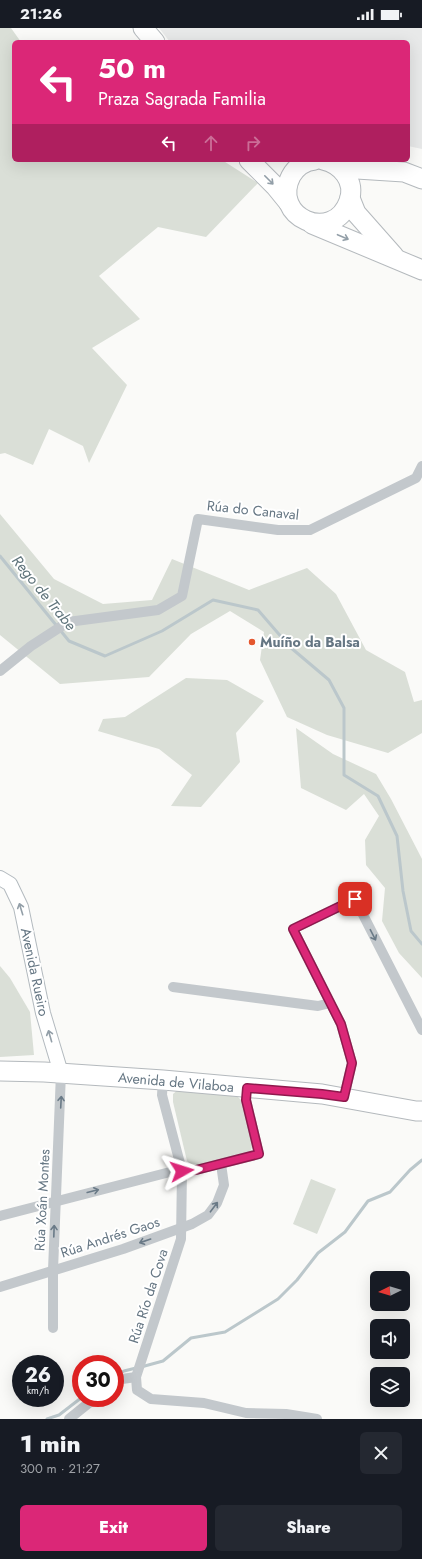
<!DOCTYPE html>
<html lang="en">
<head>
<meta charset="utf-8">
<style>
  body { margin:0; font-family:Jost,sans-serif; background:#242831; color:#f1f3f6; height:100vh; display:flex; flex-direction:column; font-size:15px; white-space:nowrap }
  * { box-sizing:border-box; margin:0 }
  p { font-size:13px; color:#9ea1a6 }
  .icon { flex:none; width:22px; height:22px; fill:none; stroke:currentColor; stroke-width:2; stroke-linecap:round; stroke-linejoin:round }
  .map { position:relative; height:1391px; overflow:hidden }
  .details { display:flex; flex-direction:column; background:#171b24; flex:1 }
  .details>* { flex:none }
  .guide { position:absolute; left:12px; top:12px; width:398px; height:122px; border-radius:6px; box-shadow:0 4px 16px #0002; background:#db2777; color:#fff; overflow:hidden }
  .needle { width:26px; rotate:265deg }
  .controls { position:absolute; left:370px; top:1243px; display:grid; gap:8px }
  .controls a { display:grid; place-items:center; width:40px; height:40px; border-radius:6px; background:#171b24; box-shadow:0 4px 16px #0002; font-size:20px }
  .speed { position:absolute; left:12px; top:1327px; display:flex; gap:8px; font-size:20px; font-weight:700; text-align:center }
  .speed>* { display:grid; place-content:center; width:52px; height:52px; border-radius:50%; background:#171b24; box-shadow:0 4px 16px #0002; line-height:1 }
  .speed small { font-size:10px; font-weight:400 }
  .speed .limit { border:6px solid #d22; background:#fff; color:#111 }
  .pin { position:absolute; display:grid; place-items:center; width:34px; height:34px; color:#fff; margin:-17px; border-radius:8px; box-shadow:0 2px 6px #0006 }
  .me { position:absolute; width:44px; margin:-22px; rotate:84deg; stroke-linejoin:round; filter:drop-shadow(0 0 3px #0008) }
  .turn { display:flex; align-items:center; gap:14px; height:84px; padding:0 20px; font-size:18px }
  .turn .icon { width:52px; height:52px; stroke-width:2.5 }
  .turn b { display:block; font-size:28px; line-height:34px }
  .lanes { display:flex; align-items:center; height:38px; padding:0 20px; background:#0003; justify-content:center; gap:20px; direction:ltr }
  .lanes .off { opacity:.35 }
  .round { display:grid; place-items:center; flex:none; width:42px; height:42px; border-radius:6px; background:#242831 }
  .headline { display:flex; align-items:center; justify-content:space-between; height:68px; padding:0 20px }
  h1 { font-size:24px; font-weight:800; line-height:30px }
  .cta { display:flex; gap:8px; margin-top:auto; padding:8px 20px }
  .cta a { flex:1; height:46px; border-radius:6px; background:#db2777; color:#fff; font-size:16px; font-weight:800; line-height:46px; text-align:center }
  .cta a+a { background:#242831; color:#f1f3f6 }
  .status { display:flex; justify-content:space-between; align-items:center; height:28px; padding:0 20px; background:#171b24; direction:ltr }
  .status svg { height:11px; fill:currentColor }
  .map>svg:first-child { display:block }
  .built { fill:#e8e9e9 }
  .green { fill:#dadfd7 }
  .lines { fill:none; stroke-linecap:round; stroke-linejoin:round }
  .stream { stroke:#bbc7cb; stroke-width:3 }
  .secondary-casing { stroke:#b3babf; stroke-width:16 }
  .highway-casing { stroke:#b4b9bd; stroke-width:21 }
  .street { stroke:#c3c8cc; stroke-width:10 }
  .secondary { stroke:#fff; stroke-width:14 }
  .highway { stroke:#fff; stroke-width:19 }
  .oneway { stroke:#939fa8 }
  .oneway2 { stroke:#6a7a87 }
  .route-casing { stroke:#8e194d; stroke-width:10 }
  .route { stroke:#db2777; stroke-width:7 }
  .poi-dot { fill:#e4572e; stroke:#fff; stroke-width:1.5 }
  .labels { text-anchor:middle; stroke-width:4; stroke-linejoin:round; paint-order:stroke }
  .street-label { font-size:14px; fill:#657683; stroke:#fff }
  .poi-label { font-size:14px; font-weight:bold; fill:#657683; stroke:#fff; text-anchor:start }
  .water-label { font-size:15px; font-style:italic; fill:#60757c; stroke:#fff }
</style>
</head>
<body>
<div class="status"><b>21:26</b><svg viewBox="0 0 49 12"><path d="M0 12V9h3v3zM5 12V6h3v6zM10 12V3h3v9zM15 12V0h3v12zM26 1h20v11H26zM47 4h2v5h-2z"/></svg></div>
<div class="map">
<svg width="422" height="1391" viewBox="0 0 422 1391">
  <rect width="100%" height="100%" fill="#fafaf8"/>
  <!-- built -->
  <path class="built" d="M159 0H422V121L408 118V14H170Z"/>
  <!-- green -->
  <g class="green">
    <path d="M0 0H11L21 14H14V132H222L258 155 206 209 158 199 99 248 140 291 92 320 127 357 89 435 83 418 49 401 33 437 5 425 0 426Z"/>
    <path d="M0 486 54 551 103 576 152 572 172 531 249 562 307 540 336 566 366 622 405 644 414 674 422 672V705L388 725 327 707 287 689 260 632 264 604 230 583 191 606 149 649 60 656 0 607Z"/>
    <path d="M186 650 227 652 264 673 236 705 240 734 201 779 171 778 192 747 159 721 98 703 103 691 125 689Z"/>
    <path d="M296 700 333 726 376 746 391 771 422 831V950L399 925 382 893 385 860 366 837 365 812 379 788 364 766 346 782 301 760Z"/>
    <path d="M0 938 10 950 30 984 34 1027 0 1029Z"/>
    <path d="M180 1060 238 1069 242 1073 253 1116 250 1125 197 1138 191 1137 187 1133 173 1074V1066Z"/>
    <path d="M311 1151 336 1161 317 1206 293 1196Z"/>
  </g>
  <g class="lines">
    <!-- stream -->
    <g class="stream">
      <path d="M0 528 69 613 105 628 162 603 213 572 258 582 290 619 329 652 344 680V747L378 768 397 808 403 863 411 903 422 916"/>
      <path d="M141 1339 163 1333 191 1310 225 1304 278 1271 297 1252 318 1225 345 1204 368 1173 390 1164 410 1142 422 1132"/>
      <path d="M115 1348 124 1343 136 1340"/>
      <path d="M47 1391 59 1387 81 1370"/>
    </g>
    <!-- secondary casing -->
    <g class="secondary-casing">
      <path id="secondary" d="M0 850 10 856 21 879 43 985 61 1045"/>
    </g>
    <!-- highway casing -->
    <g class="highway-casing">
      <g id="highway">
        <path d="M143 0 155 14"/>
        <path d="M249 132 275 158 288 174"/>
        <path d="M315 132C305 133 296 139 291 148 270 189 333 217 349 173 356 153 341 136 323 132"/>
        <path d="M341 140 404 144 422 151"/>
        <path d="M350 170 356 185 394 228"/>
        <path d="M312 196 422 242"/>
        <path d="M0 1043 44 1044 163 1052 322 1066 416 1083H422"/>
      </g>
    </g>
    <!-- street -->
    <g class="street">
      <path d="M0 643 31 618 68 594 158 582 182 568 198 491 278 502H310L416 450 422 438"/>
      <path d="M173 959 318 978 330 975"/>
      <path d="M163 1052 162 1067 182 1143 181 1211 136 1349 137 1362 151 1371 204 1375 246 1385 286 1386 317 1391"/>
      <path d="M344 1069 352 1035 341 996 293 901 355 871 422 1002"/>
      <path d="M0 1188 170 1144 196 1142 259 1126 246 1072 247 1060"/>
      <path d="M0 1259 123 1221 192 1196 208 1187 217 1175 224 1157 221 1136"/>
      <path d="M53 1300V1242L61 1045"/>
      <path d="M115 1352 136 1349"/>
      <path d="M69 1391 95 1370"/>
    </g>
    <!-- secondary -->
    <use href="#secondary" class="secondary"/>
    <!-- highway -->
    <use href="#highway" class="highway"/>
  </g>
  <!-- one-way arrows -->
  <defs><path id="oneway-shaft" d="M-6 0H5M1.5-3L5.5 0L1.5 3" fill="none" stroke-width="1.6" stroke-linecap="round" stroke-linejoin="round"/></defs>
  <g class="oneway">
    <use href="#oneway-shaft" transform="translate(269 152) rotate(45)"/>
    <use href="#oneway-shaft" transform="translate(343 209) rotate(23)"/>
    <use href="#oneway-shaft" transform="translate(21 881) rotate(-107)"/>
    <use href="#oneway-shaft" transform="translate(50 1008) rotate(-106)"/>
  </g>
  <g class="oneway2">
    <use href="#oneway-shaft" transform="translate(373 907) rotate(63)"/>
    <use href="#oneway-shaft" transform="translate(61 1074) rotate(-87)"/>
    <use href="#oneway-shaft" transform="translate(93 1163) rotate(-14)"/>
    <use href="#oneway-shaft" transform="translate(214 1179) rotate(-53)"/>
    <use href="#oneway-shaft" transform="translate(54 1203) rotate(-88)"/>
    <use href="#oneway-shaft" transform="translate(145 1213) rotate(161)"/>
  </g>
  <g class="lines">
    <!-- route casing -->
    <g class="route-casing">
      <path id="route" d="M182 1143 196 1142 259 1126 246 1072 247 1060 322 1066 344 1069 352 1035 341 996 293 901 355 871"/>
    </g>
    <!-- route -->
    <use href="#route" class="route"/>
  </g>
  <!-- markers -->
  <circle class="poi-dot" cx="252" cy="614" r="4"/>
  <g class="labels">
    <!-- street labels -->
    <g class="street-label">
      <text transform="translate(253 482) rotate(6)" y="5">Rúa do Canaval</text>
      <text transform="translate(35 944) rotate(78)" y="5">Avenida Rueiro</text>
      <text transform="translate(176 1054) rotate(5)" y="5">Avenida de Vilaboa</text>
      <text transform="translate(42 1172) rotate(-87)" y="5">Rúa Xoán Montes</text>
      <text transform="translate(110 1209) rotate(-18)" y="5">Rúa Andrés Gaos</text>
      <text transform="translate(148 1268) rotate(-72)" y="5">Rúa Río da Cova</text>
    </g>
    <!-- poi labels -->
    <g class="poi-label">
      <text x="260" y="619">Muíño da Balsa</text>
    </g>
    <!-- water labels -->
    <g class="water-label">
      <text transform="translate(44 565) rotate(51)" y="5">Rego de Trabe</text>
    </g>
  </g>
</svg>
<div class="controls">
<a><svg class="needle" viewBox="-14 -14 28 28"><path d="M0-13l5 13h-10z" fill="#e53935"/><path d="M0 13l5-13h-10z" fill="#9ea1a6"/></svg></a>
<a><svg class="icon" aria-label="sound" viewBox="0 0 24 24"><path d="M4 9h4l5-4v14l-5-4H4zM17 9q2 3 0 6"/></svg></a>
<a><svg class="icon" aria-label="layers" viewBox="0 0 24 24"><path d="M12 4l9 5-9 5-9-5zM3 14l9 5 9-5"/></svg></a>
</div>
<div class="speed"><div>26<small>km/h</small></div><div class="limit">30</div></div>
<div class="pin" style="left:355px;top:871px;background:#d93025"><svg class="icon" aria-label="arrive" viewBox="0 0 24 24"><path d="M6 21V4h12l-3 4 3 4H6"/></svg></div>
<svg class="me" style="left:182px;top:1143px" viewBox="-20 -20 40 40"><path d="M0-17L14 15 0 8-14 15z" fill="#db2777" stroke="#fff" stroke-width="4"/></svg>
<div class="guide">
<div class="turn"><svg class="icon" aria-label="left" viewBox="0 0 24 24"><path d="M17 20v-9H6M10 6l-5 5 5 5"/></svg><div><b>50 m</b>Praza Sagrada Familia</div></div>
<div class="lanes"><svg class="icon" aria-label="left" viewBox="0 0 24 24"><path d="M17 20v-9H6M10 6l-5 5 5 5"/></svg><svg class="icon off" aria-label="ahead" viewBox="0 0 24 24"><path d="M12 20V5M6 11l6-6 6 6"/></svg><svg class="icon off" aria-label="right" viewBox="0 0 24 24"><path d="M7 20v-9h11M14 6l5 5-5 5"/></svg></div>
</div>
</div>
<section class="details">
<div class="headline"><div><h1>1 min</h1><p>300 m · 21:27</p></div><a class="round"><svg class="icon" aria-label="close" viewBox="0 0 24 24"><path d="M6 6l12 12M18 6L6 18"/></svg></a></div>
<div class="cta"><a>Exit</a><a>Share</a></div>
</section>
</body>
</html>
